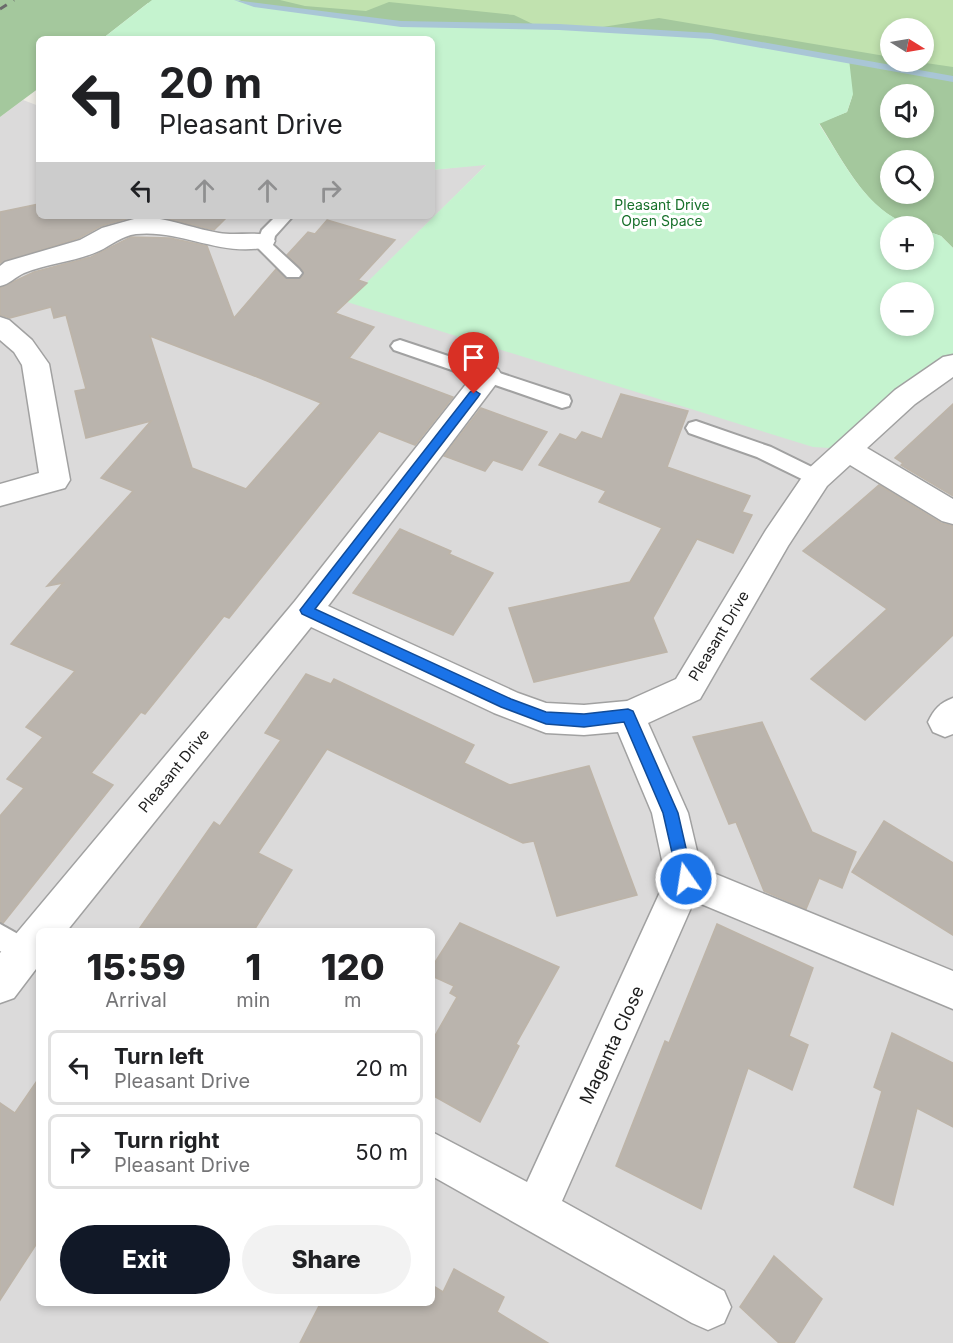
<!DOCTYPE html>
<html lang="en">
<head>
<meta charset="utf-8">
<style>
  body { margin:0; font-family:Inter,sans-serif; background:#f2f2f2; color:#202124; height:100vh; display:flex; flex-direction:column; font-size:22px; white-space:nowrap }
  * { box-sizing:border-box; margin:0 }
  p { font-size:20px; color:#757577 }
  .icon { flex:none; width:33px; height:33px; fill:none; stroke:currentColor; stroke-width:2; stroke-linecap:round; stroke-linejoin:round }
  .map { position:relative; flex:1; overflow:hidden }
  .sheet { position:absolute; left:36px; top:928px; width:399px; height:378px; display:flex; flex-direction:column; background:#fff; border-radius:9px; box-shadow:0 3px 9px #0003 }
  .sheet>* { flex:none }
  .hud { position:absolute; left:36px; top:36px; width:399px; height:183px; border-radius:9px; box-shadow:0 3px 9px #0003; background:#fff; color:#202124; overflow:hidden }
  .needle { width:39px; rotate:101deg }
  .fabs { position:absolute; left:880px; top:18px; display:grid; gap:12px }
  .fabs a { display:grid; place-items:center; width:54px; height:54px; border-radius:50%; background:#fff; box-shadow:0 3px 9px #0003; font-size:30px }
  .pin { position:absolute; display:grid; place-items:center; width:51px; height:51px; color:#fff; margin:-62px -26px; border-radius:50% 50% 50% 0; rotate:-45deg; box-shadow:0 0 6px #0007 }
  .pin .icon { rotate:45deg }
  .me { position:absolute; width:66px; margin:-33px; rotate:347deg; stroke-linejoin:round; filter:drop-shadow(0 0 4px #0008) }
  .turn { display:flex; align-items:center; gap:21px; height:126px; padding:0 24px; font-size:27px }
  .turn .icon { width:78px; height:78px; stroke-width:2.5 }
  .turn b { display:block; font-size:42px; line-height:51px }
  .lanes { display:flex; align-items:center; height:57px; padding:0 24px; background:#0003; justify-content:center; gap:30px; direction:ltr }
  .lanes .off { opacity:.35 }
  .eta { display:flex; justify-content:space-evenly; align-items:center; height:102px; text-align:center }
  .eta b { font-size:36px; font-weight:800; line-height:42px }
  .button { display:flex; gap:12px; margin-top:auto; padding:12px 24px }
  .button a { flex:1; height:69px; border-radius:36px; background:#111827; color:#fff; font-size:24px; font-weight:800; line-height:69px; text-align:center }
  .button a+a { background:#f2f2f2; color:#202124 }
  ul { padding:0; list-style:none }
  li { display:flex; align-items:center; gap:18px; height:75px; margin:0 12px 9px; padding:0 12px; border:3px solid #e0e0e0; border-radius:9px }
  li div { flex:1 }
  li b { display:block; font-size:22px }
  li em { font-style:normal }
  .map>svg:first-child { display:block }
  .residential { fill:#dbdada; fill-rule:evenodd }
  .grass { fill:#c1e2af; fill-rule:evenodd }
  .forest { fill:#a4c89d; fill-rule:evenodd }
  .park { fill:#c5f3cf; fill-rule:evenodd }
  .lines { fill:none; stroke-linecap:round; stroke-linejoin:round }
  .stream { fill:#a9c6d6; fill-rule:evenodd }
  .building { fill:#bab4ad; stroke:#bdb4a8; stroke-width:1.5; fill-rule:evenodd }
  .lane-casing { stroke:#a1a1a1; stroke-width:4 }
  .street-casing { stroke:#a1a1a1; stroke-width:3 }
  .lane { fill:#fff; fill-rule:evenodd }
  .street { fill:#fff; fill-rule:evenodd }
  .rail { stroke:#6b6b6b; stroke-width:3; stroke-dasharray:8 8; stroke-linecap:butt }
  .route { fill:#1a73e8; stroke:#114b97; stroke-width:1.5 }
  .labels { text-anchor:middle; stroke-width:6; stroke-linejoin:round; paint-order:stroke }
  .far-park-label { font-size:14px; fill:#17702a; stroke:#fff }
  .street-label { font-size:15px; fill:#1d1d1d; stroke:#fff }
  .near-street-label { font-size:18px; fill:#1d1d1d; stroke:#fff }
</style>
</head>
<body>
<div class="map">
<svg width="953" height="1343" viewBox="0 0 953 1343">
  <rect width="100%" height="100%" fill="#edebe4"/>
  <!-- residential -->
  <path class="residential" d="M23 100 39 106V216H432V170L487 164 348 302 953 364V1343H0V117ZM39 932H432V1304H39Z"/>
  <!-- grass -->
  <path class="grass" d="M152 0H953V194L924 160 811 62ZM891 28H924V62H891ZM891 94H924V128H891Z"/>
  <!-- forest -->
  <path class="forest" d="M0 0H280L305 6 366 11 389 2 514 15 539 27 590 29 659 18 891 57V62H919L953 67V248L941 236 924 230V226C873 226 843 160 819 123L847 112 853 94 767 71 148 3 102 39H39V88L0 117ZM891 94H924V128H891ZM891 160H924V194H891Z"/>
  <!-- park -->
  <path class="park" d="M152 0H238L254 5 401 24 559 27 711 36 849 59 853 94 847 112 819 124C844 162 866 211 912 226H891V260H924V230L941 236 953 248V364L846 449 813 447 347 302 486 165 432 170V39H102ZM891 292H924V326H891Z"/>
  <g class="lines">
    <!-- stream -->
    <path class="stream" d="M234 0 401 21 559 24 711 33 953 76V82L711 39 559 30 401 27 254 7Z"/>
  </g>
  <!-- building -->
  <g class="building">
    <path d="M39 204V216H148L133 217 101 226 79 238 0 263V212Z"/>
    <path d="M155 216H228L214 230Z"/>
    <path d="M327 220 395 240 358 280 367 283 335 313 374 327 349 358 453 397 415 445 379 431 229 618 224 616 145 714 141 712 91 773 113 785 3 923 0 922V816L24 788 7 779 43 737 26 727 75 671 11 644 63 583 47 586 133 491 101 478 151 421 86 438 75 391 86 389 66 315 54 318 51 307 10 318 0 315V288L34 272 91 257 131 237 170 238 207 246 234 318 276 269 287 279 301 278 304 272 287 255 308 232 315 234ZM150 336 252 375 321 403 246 489 192 468Z"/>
    <path d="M621 394 688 411 667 467 750 496 742 512 752 515 733 553 697 539 653 618 667 652 534 682 509 608 630 582 662 528 599 502 606 491 539 465 560 434 576 440 582 432 602 439Z"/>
    <path d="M953 404V496L901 465 903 463 895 458Z"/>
    <path d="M481 408 547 432 522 470 493 460 485 471 444 456Z"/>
    <path d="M879 485 941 523 953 526V635L865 720 811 679 887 609 803 551Z"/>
    <path d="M400 529 451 551 449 554 493 573 453 635 353 593Z"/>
    <path d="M306 674 331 684 334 679 474 745 464 763 510 785 589 766 637 895 557 916 534 841 523 843 327 749 258 853 292 870 253 932H137L214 822 220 826 281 740 265 733Z"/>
    <path d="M762 722 812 832 856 852 842 888 819 878 806 909 764 891 736 822 729 824 693 737Z"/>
    <path d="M884 821 953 863V935L852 872Z"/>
    <path d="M460 923 559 967 516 1044 519 1046 480 1122 432 1095V1041L457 997 450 993 454 986 432 976V967Z"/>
    <path d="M717 924 813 968 789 1036 808 1045 792 1090 748 1068 701 1209 616 1166 665 1041 669 1043Z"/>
    <path d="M892 1033 953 1063V1127L917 1108 893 1205 854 1187 882 1091 874 1087Z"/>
    <path d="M39 1078V1240L0 1300V1103L15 1113Z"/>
    <path d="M774 1256 822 1299 794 1343H779L740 1307Z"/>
    <path d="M454 1269 504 1297 497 1312 548 1343H300L320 1304H432V1285L443 1292Z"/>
  </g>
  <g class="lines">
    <!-- lane casing -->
    <g class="lane-casing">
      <g id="lane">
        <path d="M276 216H293L275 236 273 245 299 269 302 273 299 277H287L256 246 262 230Z"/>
        <path d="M400 340 569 396 571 401 569 406 562 408 394 350 391 346 394 342Z"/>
        <path d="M696 421 771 447 824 473 827 478 824 483 817 485 810 483 757 457 689 433 686 428 689 423Z"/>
        <path d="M0 924 34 943 38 952 34 961 25 965 0 951Z"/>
      </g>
    </g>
    <!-- street casing -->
    <g class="street-casing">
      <g id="street">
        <path d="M153 218C176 221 196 229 219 233 236 236 254 231 272 236L275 241 272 246C222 259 183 229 136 234 121 236 112 245 99 251 75 262 48 263 24 273 15 277 10 284 0 286V266L5 262 80 240 102 228 134 219Z"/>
        <path d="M0 317 9 320 32 340 49 364 70 480 65 488 0 506V484L39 473 22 365 14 352 0 340Z"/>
        <path d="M953 355V377L915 404 867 448 953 499V524L942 521 850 465 827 486 788 546 700 699 648 723 688 813 701 868 953 971V1009L694 901 562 1201 724 1291 731 1307 724 1323 708 1330 692 1323 432 1176V1132L527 1182 666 879 652 813 618 732 584 735 546 733 494 713 311 627 66 932H39V965L14 998 0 1003V953L295 601 478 369 488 367 498 369 502 376 328 606 518 693 546 703 584 705 627 701 676 679 766 530 807 470 895 390 943 357Z"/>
        <path d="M953 698V734L945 737 933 732 928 722C934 709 940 703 953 698Z"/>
      </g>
    </g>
    <!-- lane -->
    <use href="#lane" class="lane"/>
    <!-- street -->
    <use href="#street" class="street"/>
    <!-- rail -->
    <path class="rail" d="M0 9 14 0"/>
  </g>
  <!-- route -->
  <path class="route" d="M474 390 480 394 478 397 315 609 511 699 546 712 584 714 628 709 633 711 678 813 693 879 691 884 686 886 680 884 678 879 663 813 624 722 584 727 546 724 501 707 302 614 300 610 470 392Z"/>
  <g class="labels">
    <!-- far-park labels -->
    <g class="far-park-label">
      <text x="662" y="210">Pleasant Drive<tspan x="662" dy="16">Open Space</tspan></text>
    </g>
    <!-- street labels -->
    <g class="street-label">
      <text transform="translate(719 636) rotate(-59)" y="5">Pleasant Drive</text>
      <text transform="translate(174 771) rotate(-51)" y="5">Pleasant Drive</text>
    </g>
    <!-- near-street labels -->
    <g class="near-street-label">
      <text transform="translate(612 1045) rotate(-65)" y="6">Magenta Close</text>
    </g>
  </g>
</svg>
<div class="fabs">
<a><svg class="needle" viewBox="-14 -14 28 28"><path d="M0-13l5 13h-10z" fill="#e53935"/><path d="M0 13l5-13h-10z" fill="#757577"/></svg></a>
<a><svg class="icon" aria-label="sound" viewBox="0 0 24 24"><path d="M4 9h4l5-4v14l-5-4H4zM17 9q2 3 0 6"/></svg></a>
<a><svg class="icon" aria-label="search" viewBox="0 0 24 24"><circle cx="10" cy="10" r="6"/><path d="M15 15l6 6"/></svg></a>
<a>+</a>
<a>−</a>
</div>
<div class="pin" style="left:474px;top:394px;background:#d93025"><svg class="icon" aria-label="arrive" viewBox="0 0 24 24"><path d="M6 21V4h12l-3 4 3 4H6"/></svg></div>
<svg class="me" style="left:686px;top:879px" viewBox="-20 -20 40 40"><circle r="17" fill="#1a73e8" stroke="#fff" stroke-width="3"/><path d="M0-11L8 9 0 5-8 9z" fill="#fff"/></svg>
<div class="hud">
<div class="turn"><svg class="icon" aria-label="left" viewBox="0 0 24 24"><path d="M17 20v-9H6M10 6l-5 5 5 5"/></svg><div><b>20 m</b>Pleasant Drive</div></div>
<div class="lanes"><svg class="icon" aria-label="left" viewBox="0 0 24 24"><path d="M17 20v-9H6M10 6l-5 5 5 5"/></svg><svg class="icon off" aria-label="ahead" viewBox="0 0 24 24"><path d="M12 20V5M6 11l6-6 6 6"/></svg><svg class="icon off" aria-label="ahead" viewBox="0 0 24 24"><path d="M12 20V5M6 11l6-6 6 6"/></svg><svg class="icon off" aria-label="right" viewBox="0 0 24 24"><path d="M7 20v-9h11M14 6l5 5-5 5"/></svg></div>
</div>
<section class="sheet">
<div class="eta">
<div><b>15:59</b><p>Arrival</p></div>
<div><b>1</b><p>min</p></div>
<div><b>120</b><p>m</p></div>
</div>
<ul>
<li><svg class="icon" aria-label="left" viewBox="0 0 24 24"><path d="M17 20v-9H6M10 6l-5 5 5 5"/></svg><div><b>Turn left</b><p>Pleasant Drive</p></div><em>20 m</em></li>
<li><svg class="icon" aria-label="right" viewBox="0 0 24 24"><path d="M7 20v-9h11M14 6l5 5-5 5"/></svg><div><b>Turn right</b><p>Pleasant Drive</p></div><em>50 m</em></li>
</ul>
<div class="button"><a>Exit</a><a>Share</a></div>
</section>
</div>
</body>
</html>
